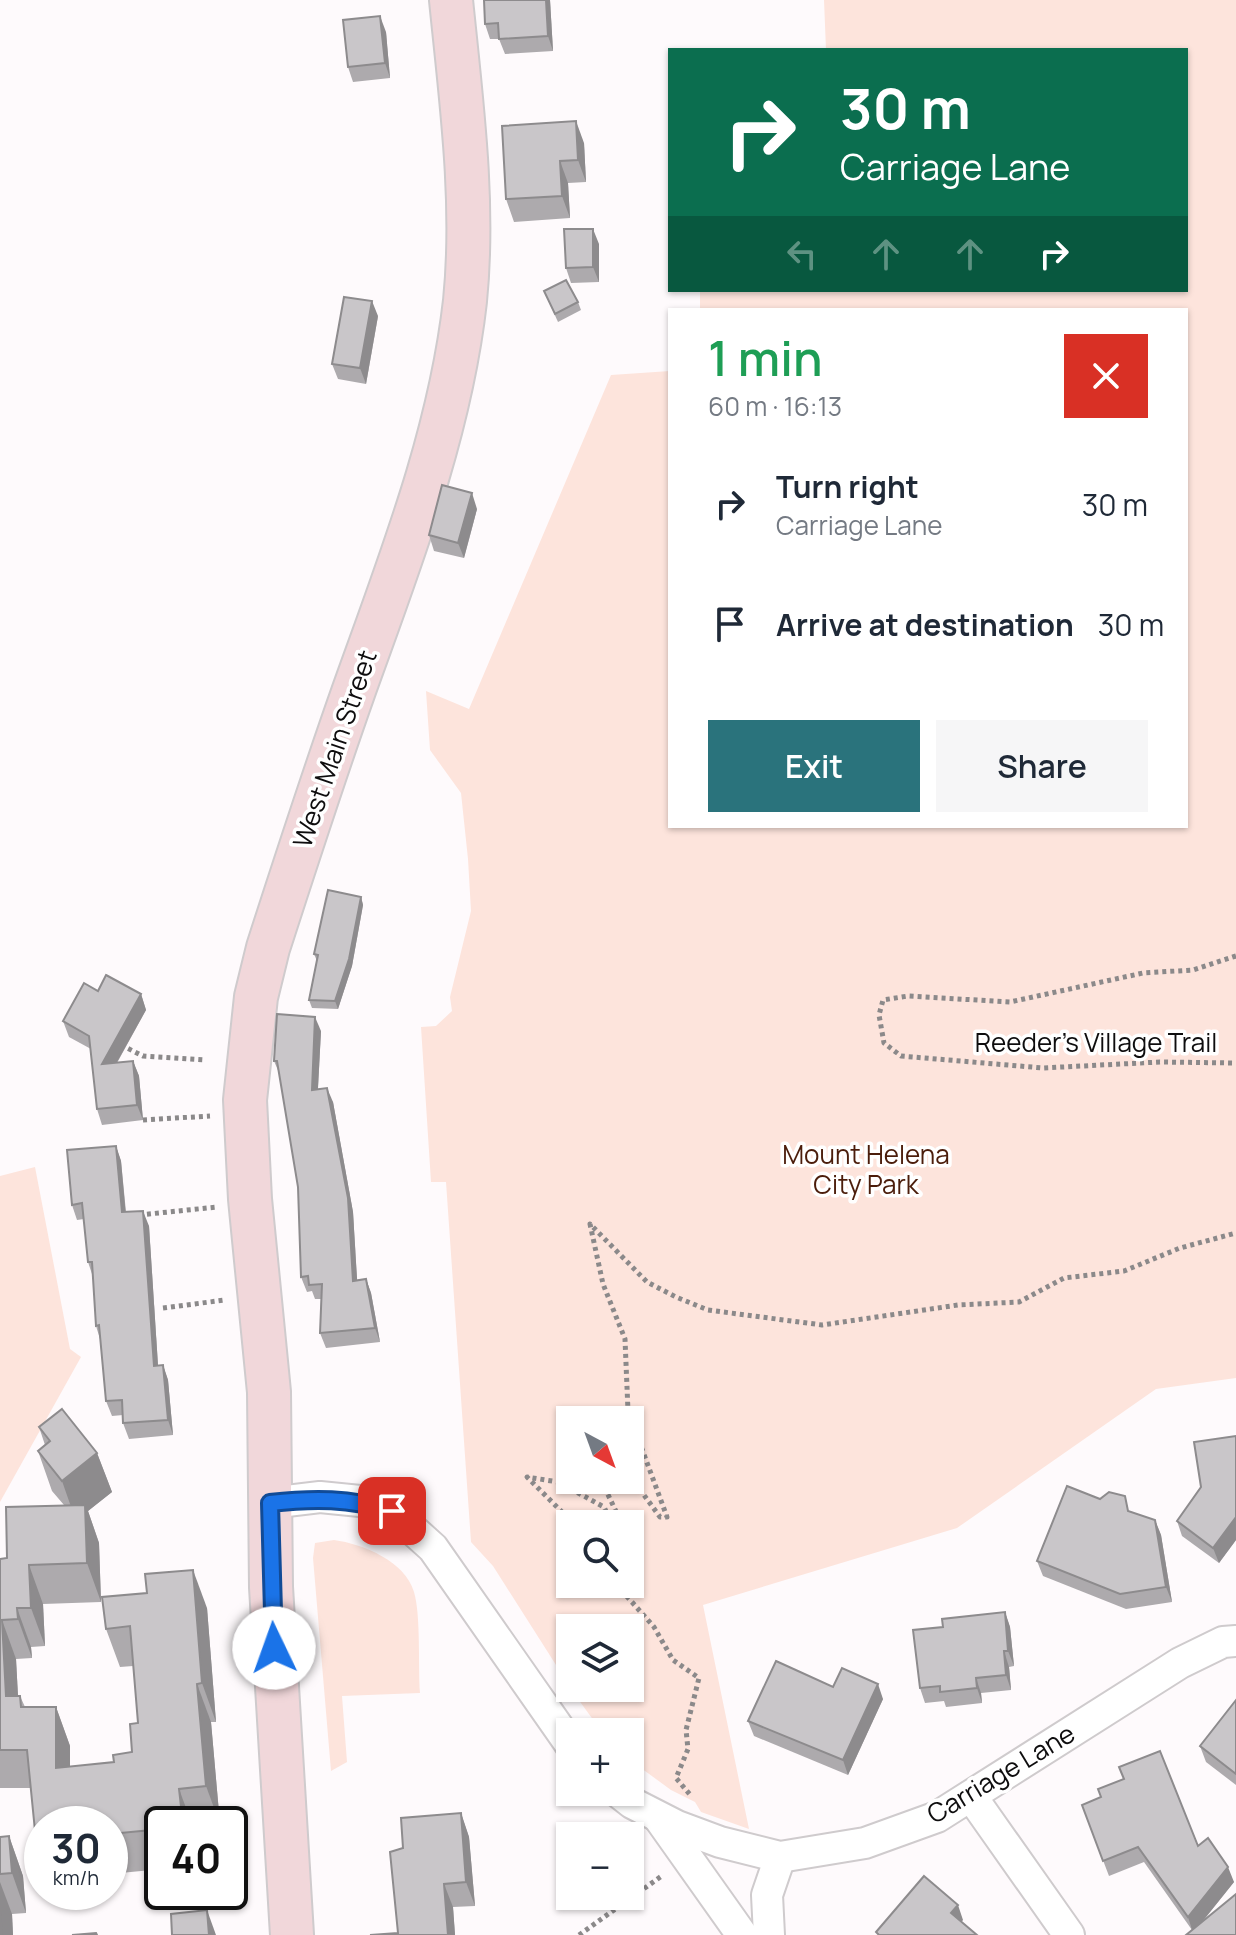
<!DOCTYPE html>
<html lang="en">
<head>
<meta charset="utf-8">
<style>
  body { margin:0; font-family:Manrope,sans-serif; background:#f6f6f7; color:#1f2937; height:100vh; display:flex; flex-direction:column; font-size:30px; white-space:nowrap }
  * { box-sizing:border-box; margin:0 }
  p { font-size:26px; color:#747a83 }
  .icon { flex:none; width:44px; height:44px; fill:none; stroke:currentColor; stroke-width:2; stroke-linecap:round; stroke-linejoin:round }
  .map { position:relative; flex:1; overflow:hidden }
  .panel { position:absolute; left:668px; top:308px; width:520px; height:520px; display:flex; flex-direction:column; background:#fff; border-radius:0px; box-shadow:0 2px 6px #0004 }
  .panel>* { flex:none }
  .guide { position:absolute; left:668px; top:48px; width:520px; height:244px; border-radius:0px; box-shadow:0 2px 6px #0004; background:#0b6e4f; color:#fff; overflow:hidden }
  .needle { width:52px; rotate:139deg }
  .tools { position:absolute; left:556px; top:1406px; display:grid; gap:16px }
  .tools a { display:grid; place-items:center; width:88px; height:88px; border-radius:0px; background:#fff; box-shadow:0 2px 6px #0004; font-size:40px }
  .speed { position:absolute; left:24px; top:1806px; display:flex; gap:16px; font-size:40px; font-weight:700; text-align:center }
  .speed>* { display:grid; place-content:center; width:104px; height:104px; border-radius:50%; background:#fff; box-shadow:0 2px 6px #0004; line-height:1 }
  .speed small { font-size:20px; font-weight:400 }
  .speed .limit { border:4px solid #111; border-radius:12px; background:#fff; color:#111 }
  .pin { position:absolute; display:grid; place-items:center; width:68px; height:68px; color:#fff; margin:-34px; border-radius:16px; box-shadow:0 4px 12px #0006 }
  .me { position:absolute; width:88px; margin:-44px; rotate:357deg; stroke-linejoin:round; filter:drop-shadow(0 0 6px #0008) }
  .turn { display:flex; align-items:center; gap:28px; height:168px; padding:0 40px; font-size:36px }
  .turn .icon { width:104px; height:104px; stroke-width:2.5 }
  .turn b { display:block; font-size:56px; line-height:68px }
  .lanes { display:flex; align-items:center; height:76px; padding:0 40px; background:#0003; justify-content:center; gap:40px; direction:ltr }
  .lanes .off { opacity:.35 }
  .round { display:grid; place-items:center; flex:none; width:84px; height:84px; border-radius:0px; background:#f6f6f7 }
  .headline { display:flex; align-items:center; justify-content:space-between; height:136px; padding:0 40px }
  h1 { font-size:48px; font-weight:600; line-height:60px; color:#1e9e55 }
  .primary-button { display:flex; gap:16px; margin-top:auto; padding:16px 40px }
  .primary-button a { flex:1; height:92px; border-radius:0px; background:#2a737c; color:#fff; font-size:32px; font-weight:600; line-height:92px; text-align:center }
  .primary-button a+a { background:#f6f6f7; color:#1f2937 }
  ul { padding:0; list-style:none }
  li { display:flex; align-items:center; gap:24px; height:120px; padding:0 40px }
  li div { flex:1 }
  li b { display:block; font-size:30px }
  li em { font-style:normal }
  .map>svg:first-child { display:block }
  .green { fill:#fde4dc; fill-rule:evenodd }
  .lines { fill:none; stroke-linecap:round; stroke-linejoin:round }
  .street-casing { stroke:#cfcbcd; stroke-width:34 }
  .secondary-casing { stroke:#cfcbcd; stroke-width:46 }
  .path { stroke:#8b898a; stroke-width:5; stroke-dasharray:4 4; stroke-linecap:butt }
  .street { stroke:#fff; stroke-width:30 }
  .secondary { stroke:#f1d7da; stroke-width:42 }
  .wall { fill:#adaaad }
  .shaded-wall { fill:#8d8b8d }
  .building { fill:#c9c6c9; stroke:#8d8b8d; stroke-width:2 }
  .route-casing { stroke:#114b97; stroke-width:20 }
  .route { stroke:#1a73e8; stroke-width:14 }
  .labels { text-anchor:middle; stroke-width:7; stroke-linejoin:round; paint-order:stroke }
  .street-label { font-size:26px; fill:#0e0d0e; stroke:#fff }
  .park-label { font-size:26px; fill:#4b1d0b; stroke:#fff }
</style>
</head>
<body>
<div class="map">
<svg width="1236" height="1935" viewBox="0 0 1236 1935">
  <rect width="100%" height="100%" fill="#fefafc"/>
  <!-- green -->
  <g class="green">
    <path d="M824 0H1236V1378L1156 1389 957 1528 703 1605 749 1829 701 1812 695 1802 671 1790 630 1760V1732H602L570 1688H630V1628H570V1687L493 1566 471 1542 446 1182H431L421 1027 436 1026 452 1011 450 997 471 911 468 859 461 793 430 750 426 691 469 709 611 375 670 371V826H1186V310H700V290H1186V50H826ZM570 1420H630V1480H570ZM570 1524H630V1584H570Z"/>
    <path d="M35 1167 70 1349 81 1357 0 1502V1176Z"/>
    <path d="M334 1540C363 1544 405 1561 414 1592 421 1615 418 1667 420 1693L342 1696 347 1762 331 1771 313 1558 315 1543Z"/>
  </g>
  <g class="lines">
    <!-- street casing -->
    <g class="street-casing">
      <g id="street">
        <path d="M270 1503 320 1497 360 1501 392 1511 433 1548 570 1744"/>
        <path d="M618 1792 632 1803 677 1826 720 1842 780 1857 865 1843 937 1817 1180 1663 1223 1642 1236 1641"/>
        <path d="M971 1796 1069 1935"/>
        <path d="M659 1818 742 1935"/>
        <path d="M769 1935 767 1895 780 1857"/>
      </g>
    </g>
    <!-- secondary casing -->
    <g class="secondary-casing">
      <path id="secondary" d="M292 1935 271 1587 269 1392 250 1199 245 1100 256 997 268 948C296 861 324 775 354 690 399 564 450 435 465 301 475 202 461 99 451 0"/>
    </g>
    <!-- path -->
    <g class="path">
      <path d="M1236 956 1193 970 1143 973 1010 1002 908 996 883 1000 879 1015 884 1043 901 1056 1043 1068 1160 1062 1236 1063"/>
      <path d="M121 1045 143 1056 205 1060"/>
      <path d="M143 1120 210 1116"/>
      <path d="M139 1215 217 1207"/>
      <path d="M163 1308 225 1300"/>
      <path d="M630 1476 660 1517H667L628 1411 625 1339 603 1284 590 1224 647 1282 676 1297 708 1310 822 1325 958 1305 1019 1302 1064 1278 1124 1271 1180 1248 1236 1233"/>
      <path d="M601 1480 622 1524"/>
      <path d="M574 1524 527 1477 558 1482 604 1507 612 1524"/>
      <path d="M616 1584 654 1627 673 1660 699 1678 686 1730 688 1749 676 1778 692 1797"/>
      <path d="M579 1935 663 1875"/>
    </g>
    <!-- street -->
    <use href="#street" class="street"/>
    <!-- secondary -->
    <use href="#secondary" class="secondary"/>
  </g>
  <!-- wall -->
  <g class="wall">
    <path d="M484 0H550L553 51 505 54 499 39H490L485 24Z"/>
    <path d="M386 32 390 78 353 82 348 67Z"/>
    <path d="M584 143 586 182 568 183 570 218 514 222 506 199Z"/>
    <path d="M599 244V282L571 283 566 268Z"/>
    <path d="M544 291 578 302 581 310 558 322Z"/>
    <path d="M378 316 366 384 338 379 332 364Z"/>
    <path d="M477 509 464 558 434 551 429 535Z"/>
    <path d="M361 897 363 905 352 966 338 1009 312 1008 309 1000 317 961 314 954Z"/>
    <path d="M98 991 141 994 146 1010 117 1063 133 1061 139 1076 143 1120 102 1125 97 1109 91 1049 69 1037 63 1021Z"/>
    <path d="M321 1031 318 1089 333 1102 353 1212 357 1280 366 1279 371 1293 380 1342 326 1348 320 1333 321 1299H315L312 1291 307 1292 301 1277 298 1187 280 1075 274 1061Z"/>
    <path d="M116 1146 121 1161 126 1212 149 1226 158 1365H163L168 1380 173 1435 129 1439 123 1423V1415L112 1416 106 1401 100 1339 96 1326 93 1277 88 1262 84 1219 77 1220 72 1205Z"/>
    <path d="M39 1427 97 1453 112 1492 88 1511 99 1543 101 1602 43 1604 45 1646 31 1647 32 1658 16 1659 18 1696H20L25 1707H56L70 1746V1767L114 1762 132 1752 138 1723 133 1666 120 1667 106 1629 207 1608 216 1722H211L220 1824H162V1869L110 1874V1824H42V1858L36 1841 31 1788H0V1559L7 1558 64 1505 52 1491 38 1451 45 1445Z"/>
    <path d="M1236 1436V1540L1219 1563 1182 1536 1177 1521Z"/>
    <path d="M1131 1512 1155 1520 1161 1535 1172 1602 1126 1609 1043 1576 1037 1561Z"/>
    <path d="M1005 1612 1010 1627 1014 1666 1009 1667 1011 1690 981 1693 982 1703 946 1707 944 1701 925 1703 920 1688 943 1627Z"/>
    <path d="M833 1687 883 1699 848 1775 754 1736 748 1721Z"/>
    <path d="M1236 1700V1785L1206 1762 1200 1746Z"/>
    <path d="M1082 1805 1198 1846 1234 1882 1203 1921 1192 1930 1144 1862 1109 1876Z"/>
    <path d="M461 1813 469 1837 475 1906 453 1907 455 1935H370L398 1933 403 1848Z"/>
    <path d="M9 1836 23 1876 26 1913 12 1914 13 1935H0V1837Z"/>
  </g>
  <!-- shaded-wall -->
  <g class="shaded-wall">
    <path d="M546 0H550L553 51 548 36Z"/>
    <path d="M380 16 386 32 390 78 385 63Z"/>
    <path d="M576 121 584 143 586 182 578 160Z"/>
    <path d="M560 161 568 183 570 218 562 196Z"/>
    <path d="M593 229 599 244V282L593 267Z"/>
    <path d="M372 301 378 316 366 384 360 368Z"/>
    <path d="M472 493 477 509 464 558 458 543Z"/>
    <path d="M361 897 363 905 352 966 338 1009 335 1001Z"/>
    <path d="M141 994 146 1010 107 1080 102 1064Z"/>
    <path d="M315 1017 321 1031 317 1105 312 1090Z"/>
    <path d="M133 1061 139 1076 143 1120 137 1105Z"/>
    <path d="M327 1088 333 1102 353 1212 358 1295 353 1281Z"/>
    <path d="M116 1146 121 1161 127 1228 122 1212Z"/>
    <path d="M143 1211 149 1226 159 1381 154 1366Z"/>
    <path d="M366 1279 371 1293 380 1342 375 1328Z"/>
    <path d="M163 1365 168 1380 173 1435 168 1420Z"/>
    <path d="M97 1453 112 1492 88 1511 99 1543 101 1602 87 1563 76 1521 62 1481Z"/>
    <path d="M1236 1517V1540L1219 1563 1213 1548Z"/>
    <path d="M1155 1520 1161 1535 1172 1602 1166 1587Z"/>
    <path d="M29 1565 43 1604 45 1646 31 1608Z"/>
    <path d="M193 1570 207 1608 216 1722 202 1683Z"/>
    <path d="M17 1608 31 1647 32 1658 18 1619Z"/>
    <path d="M1005 1612 1010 1627 1014 1666 1008 1651Z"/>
    <path d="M2 1620 16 1659 20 1734 6 1696Z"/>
    <path d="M1004 1651 1009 1667 1011 1690 1006 1675Z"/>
    <path d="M976 1678 981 1693 982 1703 977 1688Z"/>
    <path d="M197 1684 211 1722 220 1824 206 1786Z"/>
    <path d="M878 1684 883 1699 848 1775 843 1760Z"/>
    <path d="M56 1707 70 1746V1807L56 1768Z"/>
    <path d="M179 1789 192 1824H183Z"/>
    <path d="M461 1813 469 1837 475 1906 466 1882Z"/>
    <path d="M9 1836 23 1876 26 1913 12 1873Z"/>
    <path d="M1228 1867 1234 1882 1193 1933 1188 1917Z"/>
    <path d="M0 1882 12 1914 13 1935H2L0 1910Z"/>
    <path d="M444 1884 453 1907 455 1935H448Z"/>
    <path d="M958 1905 963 1920 957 1928 951 1913Z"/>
    <path d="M207 1910 216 1935H209Z"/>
  </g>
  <!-- building -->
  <g class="building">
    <path d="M484 0H546L548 36 499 39 498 23 485 24Z"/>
    <path d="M380 16 385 63 348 67 343 20Z"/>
    <path d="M576 121 578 160 560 161 562 196 506 199 502 126Z"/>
    <path d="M564 229H593V267L566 268Z"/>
    <path d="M566 280 578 302 555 314 544 291Z"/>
    <path d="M344 297 372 301 360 368 332 364Z"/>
    <path d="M442 485 472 493 458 543 429 535Z"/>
    <path d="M328 890 361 897 349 959 335 1001 309 1000 318 955 314 954Z"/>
    <path d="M106 975 141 994 102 1064 133 1061 137 1105 97 1109 89 1036 63 1021 84 983 98 991Z"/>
    <path d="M277 1014 315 1017 312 1090 327 1088 348 1198 353 1281 366 1279 375 1328 320 1333 322 1284 309 1285 308 1276 301 1277 298 1187 277 1061H274Z"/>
    <path d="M116 1146 122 1212 143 1211 154 1366 163 1365 168 1420 123 1423 122 1400 106 1401 99 1325 96 1326 92 1262H88L82 1203 72 1205 67 1150Z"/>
    <path d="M62 1409 97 1453 62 1481 38 1451 50 1441 39 1427Z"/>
    <path d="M1236 1436V1517L1213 1548 1177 1521 1201 1487 1194 1442Z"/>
    <path d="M1067 1486 1100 1499 1109 1492 1125 1496 1128 1511 1155 1520 1166 1587 1120 1594 1037 1561Z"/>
    <path d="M85 1505 87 1563 29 1565 31 1608H17L18 1619 2 1620 6 1696H20L21 1707H56V1768L114 1762 113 1755 132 1752 130 1724 138 1723 130 1626 106 1629 102 1597 147 1593 145 1574 193 1570 202 1683 197 1684 206 1786 179 1789 183 1824H162V1829L110 1834V1824H42V1841H36L27 1750H0V1559L7 1558 6 1507Z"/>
    <path d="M1005 1612 1008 1651H1004L1006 1675 976 1678 977 1688 940 1692V1686L920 1688 913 1630 943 1627 942 1619Z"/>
    <path d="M776 1661 833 1687 842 1668 878 1684 843 1760 748 1721Z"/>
    <path d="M1236 1700V1774L1200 1746Z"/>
    <path d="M1160 1751 1198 1846 1208 1838 1228 1867 1188 1917 1138 1847 1103 1861 1082 1805 1101 1797 1098 1789 1124 1779 1119 1767Z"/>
    <path d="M461 1813 466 1882 444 1884 448 1935H370L398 1933 390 1852 403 1848 401 1818Z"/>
    <path d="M9 1836 12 1873 0 1874V1837Z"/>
    <path d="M924 1876 958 1905 951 1913 977 1935H879L876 1932Z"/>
    <path d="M1236 1894V1935H1186Z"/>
    <path d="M0 1910 2 1935H0Z"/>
    <path d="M207 1910 209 1935H172L171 1914Z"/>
    <path d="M96 1933 97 1935H72Z"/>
  </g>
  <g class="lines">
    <!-- route casing -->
    <g class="route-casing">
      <path id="route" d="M274 1648 270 1503C314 1498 349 1498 392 1511"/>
    </g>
    <!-- route -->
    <use href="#route" class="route"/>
  </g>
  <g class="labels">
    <!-- street labels -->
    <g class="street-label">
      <text transform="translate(335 749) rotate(-71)" y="9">West Main Street</text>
      <text x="1096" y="1052">Reeder's Village Trail</text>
      <text transform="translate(1001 1774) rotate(-31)" y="9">Carriage Lane</text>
    </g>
    <!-- park labels -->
    <g class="park-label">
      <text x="866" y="1164">Mount Helena<tspan x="866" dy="30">City Park</tspan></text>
    </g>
  </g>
</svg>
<div class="tools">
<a><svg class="needle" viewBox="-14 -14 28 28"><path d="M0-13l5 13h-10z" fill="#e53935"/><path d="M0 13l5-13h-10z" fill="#747a83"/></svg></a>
<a><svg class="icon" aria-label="search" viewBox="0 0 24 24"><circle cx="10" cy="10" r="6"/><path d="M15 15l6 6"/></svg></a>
<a><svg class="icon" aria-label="layers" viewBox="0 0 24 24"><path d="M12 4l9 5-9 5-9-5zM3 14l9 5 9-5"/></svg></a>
<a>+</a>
<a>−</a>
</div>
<div class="speed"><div>30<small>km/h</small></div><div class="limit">40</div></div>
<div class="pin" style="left:392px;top:1511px;background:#d93025"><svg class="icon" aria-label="arrive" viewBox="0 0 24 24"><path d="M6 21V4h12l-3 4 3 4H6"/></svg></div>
<svg class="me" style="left:274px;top:1648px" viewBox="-20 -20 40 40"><circle r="19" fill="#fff"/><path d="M0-13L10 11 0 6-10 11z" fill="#1a73e8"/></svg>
<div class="guide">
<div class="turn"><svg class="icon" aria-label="right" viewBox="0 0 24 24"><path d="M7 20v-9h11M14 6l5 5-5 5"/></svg><div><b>30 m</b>Carriage Lane</div></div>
<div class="lanes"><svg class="icon off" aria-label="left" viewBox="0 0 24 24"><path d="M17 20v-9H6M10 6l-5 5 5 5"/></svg><svg class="icon off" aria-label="ahead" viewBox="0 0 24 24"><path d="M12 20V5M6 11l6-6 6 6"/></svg><svg class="icon off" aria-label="ahead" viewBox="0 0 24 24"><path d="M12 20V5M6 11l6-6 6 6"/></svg><svg class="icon" aria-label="right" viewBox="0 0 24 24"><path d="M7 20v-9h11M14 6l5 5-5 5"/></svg></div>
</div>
<section class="panel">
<div class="headline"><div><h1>1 min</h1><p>60 m · 16:13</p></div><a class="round" style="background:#d93025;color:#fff"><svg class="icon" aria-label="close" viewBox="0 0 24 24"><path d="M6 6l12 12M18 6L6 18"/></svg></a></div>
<ul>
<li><svg class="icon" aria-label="right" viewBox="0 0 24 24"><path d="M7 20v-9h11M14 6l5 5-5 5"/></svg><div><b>Turn right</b><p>Carriage Lane</p></div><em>30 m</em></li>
<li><svg class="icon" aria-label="arrive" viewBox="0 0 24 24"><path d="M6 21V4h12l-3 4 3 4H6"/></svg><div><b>Arrive at destination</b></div><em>30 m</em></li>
</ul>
<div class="primary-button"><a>Exit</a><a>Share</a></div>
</section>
</div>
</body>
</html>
